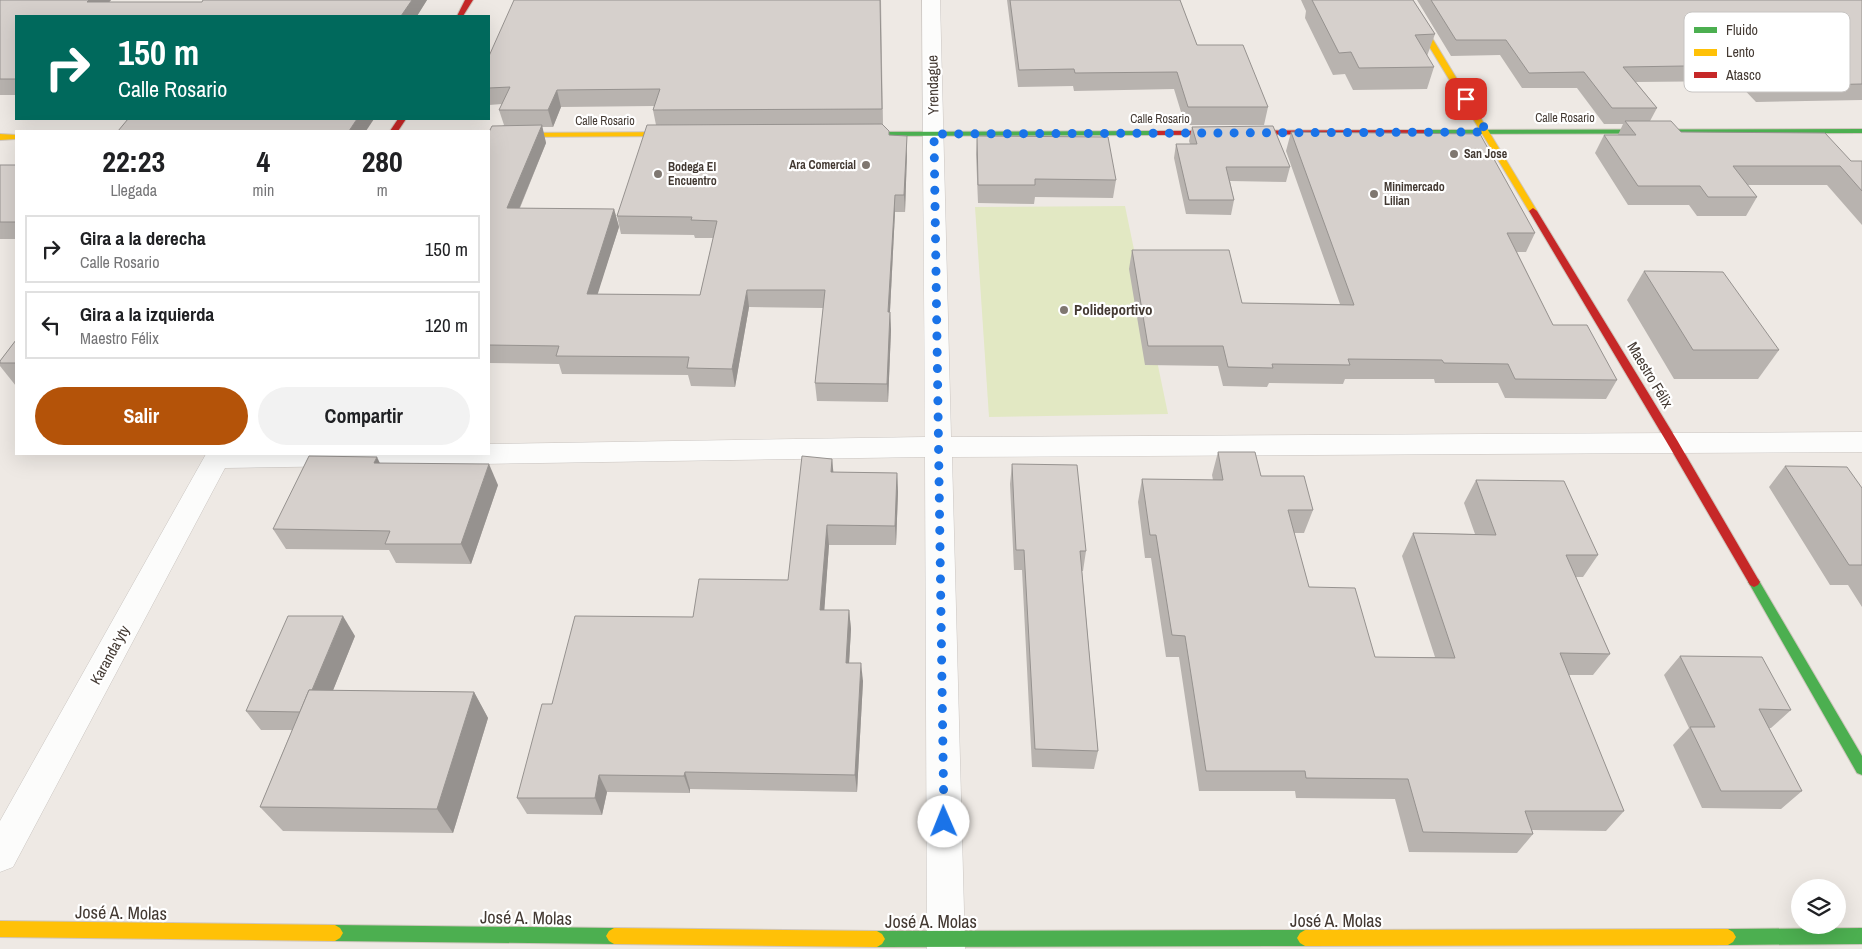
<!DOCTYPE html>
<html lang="es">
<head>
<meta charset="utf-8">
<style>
  body { margin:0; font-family:"Archivo Narrow",sans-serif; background:#f2f2f2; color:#202124; height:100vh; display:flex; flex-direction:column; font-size:19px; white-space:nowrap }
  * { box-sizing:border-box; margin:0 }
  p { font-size:16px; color:#757577 }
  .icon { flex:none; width:28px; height:28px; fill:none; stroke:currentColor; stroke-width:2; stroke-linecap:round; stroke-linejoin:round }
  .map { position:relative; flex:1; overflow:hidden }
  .details { position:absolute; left:15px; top:130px; width:475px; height:325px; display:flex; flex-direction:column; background:#fff; border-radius:0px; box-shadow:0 5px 20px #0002 }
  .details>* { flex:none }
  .guide { position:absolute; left:15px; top:15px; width:475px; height:105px; border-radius:0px; box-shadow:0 5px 20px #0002; background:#00695c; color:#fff; overflow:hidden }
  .buttons { position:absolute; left:1791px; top:879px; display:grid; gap:10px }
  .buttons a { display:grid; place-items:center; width:55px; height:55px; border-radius:50%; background:#fff; box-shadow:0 5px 20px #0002; font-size:25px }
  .pin { position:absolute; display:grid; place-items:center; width:42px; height:42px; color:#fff; margin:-21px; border-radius:10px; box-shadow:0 2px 8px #0006 }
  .me { position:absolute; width:55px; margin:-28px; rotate:359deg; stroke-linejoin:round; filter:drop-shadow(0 0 4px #0008) }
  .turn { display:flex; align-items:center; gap:18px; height:105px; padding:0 20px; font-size:22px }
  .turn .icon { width:65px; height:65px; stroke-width:2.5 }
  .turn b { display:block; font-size:35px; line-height:42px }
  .eta { display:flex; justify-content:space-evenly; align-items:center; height:85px; text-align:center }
  .eta b { font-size:30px; font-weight:700; line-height:35px }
  .primary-button { display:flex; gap:10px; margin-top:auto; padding:10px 20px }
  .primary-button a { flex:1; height:58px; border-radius:30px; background:#b45309; color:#fff; font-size:20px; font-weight:700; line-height:58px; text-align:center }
  .primary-button a+a { background:#f2f2f2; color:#202124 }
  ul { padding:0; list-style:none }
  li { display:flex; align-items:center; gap:15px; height:68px; margin:0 10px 8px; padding:0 10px; border:2px solid #e0e0e0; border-radius:0px }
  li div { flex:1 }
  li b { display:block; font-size:19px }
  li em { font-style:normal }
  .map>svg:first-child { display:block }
  .green { fill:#e2e8c3 }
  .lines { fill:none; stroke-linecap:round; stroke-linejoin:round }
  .street-casing { stroke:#cac5c1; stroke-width:1 }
  .fast-casing { stroke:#cfc6bd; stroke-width:2 }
  .slow-casing { stroke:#cfc6bd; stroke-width:2 }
  .jam-casing { stroke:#cfc6bd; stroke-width:2 }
  .street { fill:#fcfcfb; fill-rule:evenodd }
  .fast { fill:#4caf50; fill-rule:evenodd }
  .slow { fill:#ffc107; fill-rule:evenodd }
  .jam { fill:#c62828; fill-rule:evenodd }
  .wall { fill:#b8b3af; fill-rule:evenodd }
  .shaded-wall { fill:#96928f }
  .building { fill:#d6d0cc; stroke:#96928f }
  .route { stroke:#1a73e8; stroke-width:9; stroke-dasharray:0 16.2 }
  .poi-dot { fill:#7f7770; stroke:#fff; stroke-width:2 }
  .labels { text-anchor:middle; stroke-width:4.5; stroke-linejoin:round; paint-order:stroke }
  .far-street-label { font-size:12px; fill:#433932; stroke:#fff }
  .far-poi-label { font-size:12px; font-weight:bold; fill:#433932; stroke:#fff; text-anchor:start }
  .street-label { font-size:15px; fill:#433932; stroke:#fff }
  .poi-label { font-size:15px; font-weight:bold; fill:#433932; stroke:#fff; text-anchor:start }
  .near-street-label { font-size:18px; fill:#433932; stroke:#fff }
  .key { fill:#fff; stroke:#c7c4c2; stroke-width:1 }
  .key-label { font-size:14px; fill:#433932 }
</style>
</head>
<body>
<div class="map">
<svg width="1862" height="949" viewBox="0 0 1862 949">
  <rect width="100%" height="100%" fill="#eee9e4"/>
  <!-- green -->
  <path class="green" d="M1125 206 1168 414 989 417 975 207Z"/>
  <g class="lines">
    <!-- street casing -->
    <g class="street-casing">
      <path id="street" d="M922 0H940L951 437 1862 432V452L952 457 965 949H927L925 457 225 468 13 867 0 872V821L206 454H489V444L925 437Z"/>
    </g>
    <!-- fast casing -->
    <g class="fast-casing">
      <g id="fast">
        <path d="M1862 129V133L1421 134 1417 132 1421 130Z"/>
        <path d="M1153 131H1156V135L853 136 849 134 853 132Z"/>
        <path d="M1754 577 1758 579 1862 756V775L1857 773 1750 585 1748 582 1750 579Z"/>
        <path d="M335 925 614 928 619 931 622 936 619 941 614 944 335 941 330 938 327 933 330 928Z"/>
        <path d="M1862 928V944L1728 945 1723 942 1720 937 1723 932 1728 929Z"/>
        <path d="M1305 930 1310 933 1313 938 1310 943 1305 946 877 947 872 944 869 939 872 934 877 931Z"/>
      </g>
    </g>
    <!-- slow casing -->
    <g class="slow-casing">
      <g id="slow">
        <path d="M1401 0H1409L1537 211 1536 213 1533 214 1529 211Z"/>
        <path d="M682 132H685V136L489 137V133Z"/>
        <path d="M0 134 16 135V139L0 140Z"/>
        <path d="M0 921 335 925 340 928 343 933 340 938 335 941 0 937Z"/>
        <path d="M614 928 877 931 882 934 885 939 882 944 877 947 614 944 609 941 606 936 609 931Z"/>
        <path d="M1728 929 1733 932 1736 937 1733 942 1728 945 1305 946 1300 943 1297 938 1300 933 1305 930Z"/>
      </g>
    </g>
    <!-- jam casing -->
    <g class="jam-casing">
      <g id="jam">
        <path d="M465 0H473L463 16H457Z"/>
        <path d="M398 119H406L398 131H390Z"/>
        <path d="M1421 130H1424V134L1153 135 1149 133 1153 131Z"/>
        <path d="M1533 208 1537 211 1677 440 1758 579 1760 582 1758 585 1754 587 1750 585 1669 446 1529 211Z"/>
      </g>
    </g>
    <!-- street -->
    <use href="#street" class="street"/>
    <!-- fast -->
    <use href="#fast" class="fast"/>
    <!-- slow -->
    <use href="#slow" class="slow"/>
    <!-- jam -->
    <use href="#jam" class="jam"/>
  </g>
  <!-- wall -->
  <g class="wall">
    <path d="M0 0H111L109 2H202L203 0H427L417 16H16V95H0Z"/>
    <path d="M881 0 883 125 889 135 907 153 905 212H895L890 312 891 330 888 402 817 401 815 383 823 308 749 307 735 387 691 386 688 375 562 374 559 364 489 363V132L504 125 499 110 502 104 489 105V56ZM654 106 653 110 656 125 617 216 621 234 694 235 695 238H713L700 295 597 294 619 227 614 209 520 208 546 143 542 127H553L561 107Z"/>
    <path d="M1007 0H1180L1197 45 1268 107 1264 125H1185L1174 89 1074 91 1073 86 1018 87Z"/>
    <path d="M1301 0H1413L1435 34 1427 56 1434 67 1427 89 1353 90 1345 74 1333 75 1305 18 1306 11Z"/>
    <path d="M1417 0H1862V100L1756 102 1736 81 1636 82 1657 108 1650 121 1681 132 1851 161H1862V225L1827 185H1747L1757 197 1746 216H1697L1689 205H1628L1595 153 1604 135H1618L1623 124H1604L1577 88H1522L1500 55 1451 56Z"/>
    <path d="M1192 127 1290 167 1286 182 1230 181 1234 200 1231 215 1186 214 1174 158 1176 144H1190L1189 141Z"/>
    <path d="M1291 132 1535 233 1526 252H1517L1553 325 1617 380 1606 399 1505 398 1498 383H1435L1434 379H1345L1343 384 1269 383 1267 387 1223 386 1218 366 1145 365 1129 269 1132 250 1242 303 1340 304 1286 151Z"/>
    <path d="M977 136 1116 180 1113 198 1035 197 1034 204 978 203 976 154Z"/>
    <rect x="0" y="165" width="16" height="74"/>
    <path d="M1644 271 1779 350 1758 379H1674L1627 300Z"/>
    <path d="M16 340V386L0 366V361Z"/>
    <path d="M1218 452 1261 476 1313 510 1304 533H1294L1309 587 1375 657H1435L1402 556 1413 533 1475 534 1464 503 1476 480 1598 555 1583 577H1576L1610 654 1593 675H1568L1624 811 1606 831 1532 830 1533 834 1517 853 1409 852 1395 799 1296 798 1295 791H1199L1179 657H1166L1151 558H1145L1138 502 1142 479 1213 480 1212 475Z"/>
    <path d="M832 459 833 472 897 473 898 492 896 545H829L824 610H849L851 629 849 663 863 681 857 792 690 789V793L607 792 602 815 527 814 517 798 552 704 788 580Z"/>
    <path d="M379 463 498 485 471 564 396 563 389 550 286 549 273 529Z"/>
    <path d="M1012 464 1086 551 1083 571H1082L1098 751 1094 769 1032 767 1022 570H1014L1010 484Z"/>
    <path d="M1785 466 1862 488V607L1848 585H1830L1769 487Z"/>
    <path d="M355 636 333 690 474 692 488 718 453 833 283 831 260 807 292 730H261L246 711Z"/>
    <path d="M1680 656 1791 710 1771 728H1769L1802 791 1781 809 1702 808 1673 745 1689 728 1664 675Z"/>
  </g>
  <!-- shaded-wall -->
  <g class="shaded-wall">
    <path d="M89 0H111L97 16 87 2Z"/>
    <path d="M412 0H427L417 16H401Z"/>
    <path d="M557 90 561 107 553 127 548 110Z"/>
    <path d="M357 119H374L366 131H349Z"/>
    <path d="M542 125 546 143 512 226 507 208Z"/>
    <path d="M907 136V153L905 212 904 195Z"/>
    <path d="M895 195V212L889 330 888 312Z"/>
    <path d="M614 209 619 227 592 312 587 294Z"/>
    <path d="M747 290 749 307 735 387 732 369Z"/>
    <path d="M890 312 891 330 888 402 887 384Z"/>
    <path d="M377 457 387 478 374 463Z"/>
    <path d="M832 459 834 478 831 472Z"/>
    <path d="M489 464 498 485 471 564 461 544Z"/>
    <path d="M897 473 898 492 896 545 895 526Z"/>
    <path d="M827 525 829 545 823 629 820 610Z"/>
    <path d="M849 610 851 629 848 681 846 663Z"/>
    <path d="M343 616 355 636 317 730 303 712Z"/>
    <path d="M861 663 863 681 857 792 855 775Z"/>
    <path d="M474 692 488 718 453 833 437 809Z"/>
    <path d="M685 772 690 789V793L684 776Z"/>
    <path d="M599 775 607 792 602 815 595 798Z"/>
  </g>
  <!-- building -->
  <g class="building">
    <path d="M0 0H89L87 2H202L203 0H412L401 16H16V79H0Z"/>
    <path d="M514 0H880L882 109 653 110 660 89 557 90 548 110H499L510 87 489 88V56Z"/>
    <path d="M1010 0H1180L1197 45H1243L1268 107H1188L1177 72 1075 73 1074 69 1019 70Z"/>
    <path d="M1312 0H1413L1435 34 1415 35 1434 67 1359 68 1351 52 1339 53Z"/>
    <path d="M1431 0H1862V84L1765 86 1745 65 1623 67 1657 108H1612L1584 72 1529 73 1506 40H1456Z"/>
    <path d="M128 119H357L349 131H118Z"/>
    <path d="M1625 121H1671L1681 132 1825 133 1851 161H1862V191L1840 166H1733L1757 197H1708L1700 186H1638L1604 135H1636Z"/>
    <path d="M882 124 889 131V135L907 136 904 195H895L888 312H890L887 384 815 383 825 290H747L732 369 687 368 689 357 556 356 559 346 489 345V132L492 126 542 125 507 208 614 209 587 294 700 295 717 221 691 220 692 217 617 216 647 125Z"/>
    <path d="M1273 126 1290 167H1226L1234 200H1189L1176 144H1197L1192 127Z"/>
    <path d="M1291 132 1480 134 1535 233H1507L1553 325H1587L1617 380 1515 379 1508 364 1444 363 1442 360 1348 359 1350 365 1272 364 1273 368 1228 367 1223 346H1148L1132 250H1229L1242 303 1354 305Z"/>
    <path d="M977 136 1108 137 1116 180 1035 179V185H978Z"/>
    <rect x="0" y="165" width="16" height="57"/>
    <path d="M1644 271 1723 272 1779 350H1693Z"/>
    <path d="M16 340V363H0V361Z"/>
    <path d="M1218 452H1255L1261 476H1304L1313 510H1288L1309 587 1355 588 1375 657 1455 658 1413 533 1496 535 1476 480 1564 481 1598 555H1566L1610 654 1560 653 1624 811H1525L1533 834 1423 832 1408 779 1306 778 1305 771H1206L1185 636 1172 635 1156 535H1150L1142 479 1223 480Z"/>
    <path d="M309 456 377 457 374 463 489 464 461 544H385L390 531 273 529Z"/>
    <path d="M802 456 832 459 831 472 897 473 895 526 827 525 820 610H849L846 663H861L855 775 685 772 684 776 599 775 595 798H517L542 704H552L575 616 693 617 699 579 788 580Z"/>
    <path d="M1012 464 1077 465 1086 551H1080L1098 751 1035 749 1024 550H1016Z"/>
    <path d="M1785 466 1847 467 1862 488V565H1849Z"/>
    <path d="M288 616H343L312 690H309L300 712 246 711Z"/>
    <path d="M1680 656 1762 657 1791 710 1759 709 1802 791H1721L1690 727H1715Z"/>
    <path d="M309 690 474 692 437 809 260 807Z"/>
  </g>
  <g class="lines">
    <!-- route -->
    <path class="route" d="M944 822 934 134 1487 132 1466 99"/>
  </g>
  <!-- markers -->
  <g class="poi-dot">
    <circle cx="1454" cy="154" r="5"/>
    <circle cx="866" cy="165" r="5"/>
    <circle cx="658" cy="174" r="5"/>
    <circle cx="1374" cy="194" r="5"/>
    <circle cx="1064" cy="310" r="5"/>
  </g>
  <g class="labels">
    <!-- far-street labels -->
    <g class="far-street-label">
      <text x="1565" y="122">Calle Rosario</text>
      <text x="1160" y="123">Calle Rosario</text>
      <text x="605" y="125">Calle Rosario</text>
    </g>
    <!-- far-poi labels -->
    <g class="far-poi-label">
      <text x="1464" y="158">San Jose</text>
      <text x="856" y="169" text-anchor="end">Ara Comercial</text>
      <text x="668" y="171">Bodega El<tspan x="668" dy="14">Encuentro</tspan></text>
      <text x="1384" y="191">Minimercado<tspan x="1384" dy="14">Lilian</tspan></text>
    </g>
    <!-- street labels -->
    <g class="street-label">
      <text transform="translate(933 85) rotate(-91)" y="5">Yrendague</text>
      <text transform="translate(1650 375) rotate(59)" y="5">Maestro Félix</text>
      <text transform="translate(110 655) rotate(-61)" y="5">Karanda'yty</text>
    </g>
    <!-- poi labels -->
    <g class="poi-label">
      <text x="1074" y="315">Polideportivo</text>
    </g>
    <!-- near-street labels -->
    <g class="near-street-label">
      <text transform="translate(121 913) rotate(1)" y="6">José A. Molas</text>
      <text transform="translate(526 918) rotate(1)" y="6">José A. Molas</text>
      <text x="1336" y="927">José A. Molas</text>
      <text x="931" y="928">José A. Molas</text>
    </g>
  </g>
  <!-- legend -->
  <rect x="1684" y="12" width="166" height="80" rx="8" class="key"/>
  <rect x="1694" y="27" width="23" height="6" fill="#4caf50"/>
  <rect x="1694" y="49" width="23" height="7" fill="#ffc107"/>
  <rect x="1694" y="72" width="23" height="6" fill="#c62828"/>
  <g class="key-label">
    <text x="1726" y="35">Fluido</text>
    <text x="1726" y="57">Lento</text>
    <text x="1726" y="80">Atasco</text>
  </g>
</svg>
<div class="buttons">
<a><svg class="icon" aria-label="layers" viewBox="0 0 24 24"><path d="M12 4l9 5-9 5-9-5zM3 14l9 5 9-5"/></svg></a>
</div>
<div class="pin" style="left:1466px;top:99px;background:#d93025"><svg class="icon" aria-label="arrive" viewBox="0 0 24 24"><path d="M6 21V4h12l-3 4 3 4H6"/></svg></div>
<svg class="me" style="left:944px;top:822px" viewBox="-20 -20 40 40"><circle r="19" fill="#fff"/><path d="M0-13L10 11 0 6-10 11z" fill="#1a73e8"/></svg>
<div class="guide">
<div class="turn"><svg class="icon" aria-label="right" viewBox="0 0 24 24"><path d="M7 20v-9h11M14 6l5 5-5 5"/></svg><div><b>150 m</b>Calle Rosario</div></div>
</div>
<section class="details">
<div class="eta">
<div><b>22:23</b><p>Llegada</p></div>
<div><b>4</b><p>min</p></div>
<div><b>280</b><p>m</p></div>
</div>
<ul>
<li><svg class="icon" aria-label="right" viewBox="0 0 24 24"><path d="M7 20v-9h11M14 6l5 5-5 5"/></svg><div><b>Gira a la derecha</b><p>Calle Rosario</p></div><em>150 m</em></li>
<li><svg class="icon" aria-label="left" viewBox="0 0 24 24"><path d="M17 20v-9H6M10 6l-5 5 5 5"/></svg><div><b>Gira a la izquierda</b><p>Maestro Félix</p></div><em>120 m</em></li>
</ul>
<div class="primary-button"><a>Salir</a><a>Compartir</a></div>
</section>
</div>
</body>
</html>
